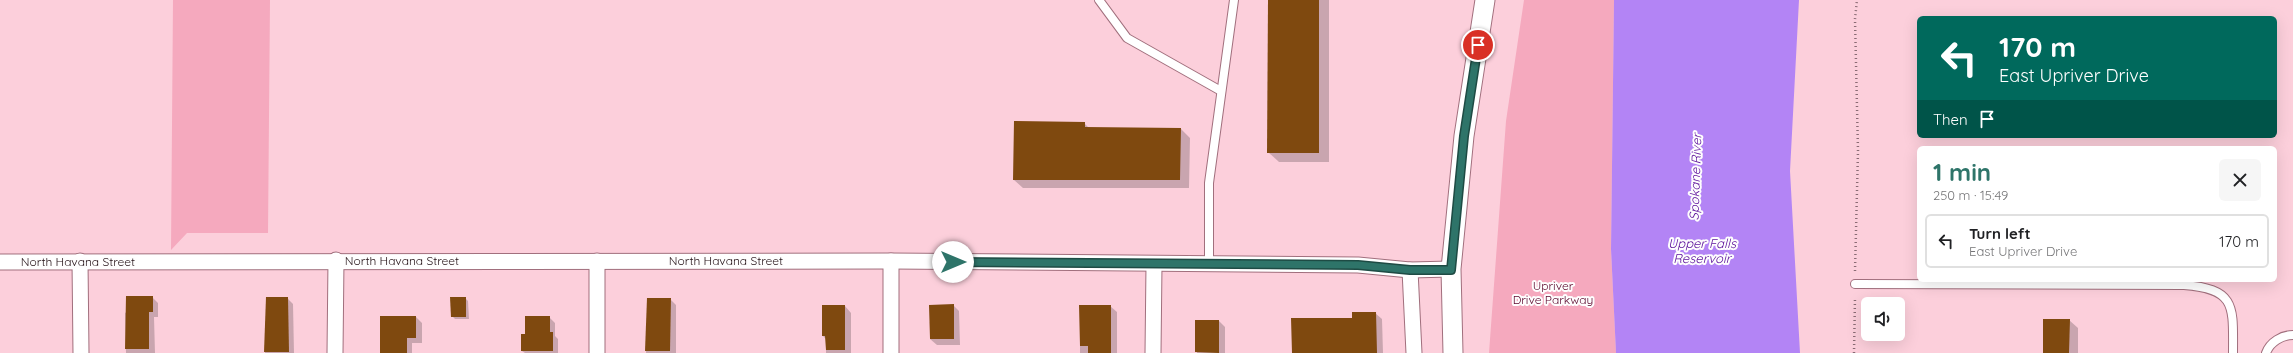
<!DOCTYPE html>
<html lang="en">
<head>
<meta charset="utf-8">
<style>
  body { margin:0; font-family:Quicksand,sans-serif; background:#f6f6f6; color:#202124; height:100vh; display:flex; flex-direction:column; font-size:15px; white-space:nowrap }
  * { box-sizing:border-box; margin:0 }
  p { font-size:13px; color:#757577 }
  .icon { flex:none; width:22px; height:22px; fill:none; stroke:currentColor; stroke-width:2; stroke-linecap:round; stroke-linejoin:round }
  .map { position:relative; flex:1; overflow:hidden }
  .sheet { position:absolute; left:1917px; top:146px; width:360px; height:136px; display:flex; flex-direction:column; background:#fff; border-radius:6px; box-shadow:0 4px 16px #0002 }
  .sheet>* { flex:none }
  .banner { position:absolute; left:1917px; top:16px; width:360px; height:122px; border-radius:6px; box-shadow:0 4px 16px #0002; background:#00695c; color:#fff; overflow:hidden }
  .controls { position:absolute; left:1861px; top:297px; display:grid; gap:8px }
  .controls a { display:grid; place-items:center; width:44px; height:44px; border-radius:6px; background:#fff; box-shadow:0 4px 16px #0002; font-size:20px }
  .pin { position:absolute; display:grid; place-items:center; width:34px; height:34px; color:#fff; margin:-17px; border:2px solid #fff; border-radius:50%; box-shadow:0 1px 4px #0007 }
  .me { position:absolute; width:44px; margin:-22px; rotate:90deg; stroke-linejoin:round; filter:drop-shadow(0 0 3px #0008) }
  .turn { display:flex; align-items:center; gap:14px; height:84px; padding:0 16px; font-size:18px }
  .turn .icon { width:52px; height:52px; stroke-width:2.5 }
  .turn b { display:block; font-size:28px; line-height:34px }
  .then { display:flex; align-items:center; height:38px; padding:0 16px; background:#0003; gap:8px; font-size:15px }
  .round { display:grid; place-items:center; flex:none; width:42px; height:42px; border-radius:6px; background:#f6f6f6 }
  .headline { display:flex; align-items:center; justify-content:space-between; height:68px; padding:0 16px }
  h1 { font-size:24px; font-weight:700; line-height:30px; color:#2e7469 }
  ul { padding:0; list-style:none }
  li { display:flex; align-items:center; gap:12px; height:54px; margin:0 8px 6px; padding:0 8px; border:2px solid #e0e0e0; border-radius:6px }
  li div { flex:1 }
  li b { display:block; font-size:15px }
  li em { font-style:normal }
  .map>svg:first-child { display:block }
  .green { fill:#f5a9be }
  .water { fill:#b384f5 }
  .shadow { fill:#0003 }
  .building { fill:#7f490f }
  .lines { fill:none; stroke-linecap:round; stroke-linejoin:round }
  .service-casing { stroke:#a16f7d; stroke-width:10 }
  .minor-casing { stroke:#a16f7d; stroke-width:17 }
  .tertiary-casing { stroke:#a16f7d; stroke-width:21 }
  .path { stroke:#8a6b74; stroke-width:2.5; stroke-dasharray:1 3; stroke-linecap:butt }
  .service { stroke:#fff; stroke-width:8 }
  .minor { stroke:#fff; stroke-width:15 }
  .tertiary { stroke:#fff; stroke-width:19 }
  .route-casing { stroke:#1e4b44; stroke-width:10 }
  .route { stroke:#2e7469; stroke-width:7 }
  .labels { text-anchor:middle; stroke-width:4; stroke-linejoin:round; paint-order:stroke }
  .street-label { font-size:12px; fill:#210f14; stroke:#fefefe }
  .park-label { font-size:12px; fill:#5a052b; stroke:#fefefe }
  .water-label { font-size:13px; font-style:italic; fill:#5b0f9a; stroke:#fefefe }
</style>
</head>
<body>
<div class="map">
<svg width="2293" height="353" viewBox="0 0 2293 353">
  <rect width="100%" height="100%" fill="#fccfdb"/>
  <!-- green -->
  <g class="green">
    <path d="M173 0H270L268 233H187L171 250Z"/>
    <path d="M1524 0H1614L1611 249 1616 353H1489L1506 121Z"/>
  </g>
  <!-- water -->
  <path class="water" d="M1614 0H1799L1790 171 1800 353H1616L1611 249Z"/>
  <!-- shadow -->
  <g class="shadow">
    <path d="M1268 0H1329V162H1279L1268 152Z"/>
    <path d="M1084 123 1089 128 1181 129 1190 138 1189 188H1023L1014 180Z"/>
    <path d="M152 297 158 303V317H154L155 353H126L125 313Z"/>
    <path d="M267 298H287L293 304 294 353H265Z"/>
    <path d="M465 298 468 301 469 319H455L452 316Z"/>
    <path d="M648 299H670L676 305V353H646Z"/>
    <path d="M953 305 959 311 960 345H937L930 339Z"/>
    <path d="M845 306 851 313V353H826V339L823 336Z"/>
    <path d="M1080 306H1110L1117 312V353H1080Z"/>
    <path d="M1375 313 1382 319 1383 353H1293L1353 319Z"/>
    <path d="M416 317 422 323V343H412V353H380Z"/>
    <path d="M549 317 555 323V336L558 339V353H525L522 351 526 335Z"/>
    <path d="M2069 320 2078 328V353H2044Z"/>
    <path d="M1196 321H1219L1225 327V353H1197Z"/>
  </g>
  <!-- building -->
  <g class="building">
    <path d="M1268 0H1319V153H1267Z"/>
    <path d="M1014 121 1085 122V127L1181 128 1180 180H1013Z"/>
    <path d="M126 296H153V312H149V349H125Z"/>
    <path d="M266 297H288L289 352H264Z"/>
    <path d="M450 297H466V317H451Z"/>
    <path d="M647 298H671L670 351H645Z"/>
    <path d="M954 304V339H930L929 305Z"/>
    <path d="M822 305H845V350H826L825 336H822Z"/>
    <path d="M1079 305H1111V353H1088V346H1080Z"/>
    <path d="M1352 312H1376L1377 353H1292L1291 318H1352Z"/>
    <path d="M380 316H416V338H407V353H380Z"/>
    <path d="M525 316H550V332H553V351H521V334H525Z"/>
    <path d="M2043 319H2070L2069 353H2043Z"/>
    <path d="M1195 320H1219V353L1195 352Z"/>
  </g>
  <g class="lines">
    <!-- service casing -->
    <g class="service-casing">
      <g id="service">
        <path d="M1099 0 1127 38 1221 91"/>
        <path d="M1209 265V183L1234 0"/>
        <path d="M1855 284 2184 285C2237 289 2233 307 2233 353"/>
        <path d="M2266 353C2270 342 2282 335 2293 335"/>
      </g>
    </g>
    <!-- minor casing -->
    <g class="minor-casing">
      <g id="minor">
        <path d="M80 261 81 353"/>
        <path d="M0 262 891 261 1358 265 1410 270 1451 269"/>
        <path d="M1410 270 1414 353"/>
        <path d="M335 353 336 260"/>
        <path d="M597 353V261"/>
        <path d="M891 353V261"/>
        <path d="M1153 353 1154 265"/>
      </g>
    </g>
    <!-- tertiary casing -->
    <g class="tertiary-casing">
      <path id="tertiary" d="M1453 353 1451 269 1464 136 1485 0"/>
    </g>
    <!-- path -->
    <g class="path">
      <path d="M1855 271 1858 151 1855 19 1857 0"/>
      <path d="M1854 353 1855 298"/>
    </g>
    <!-- service -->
    <use href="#service" class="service"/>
    <!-- minor -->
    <use href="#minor" class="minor"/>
    <!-- tertiary -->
    <use href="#tertiary" class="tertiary"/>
  </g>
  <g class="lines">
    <!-- route casing -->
    <g class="route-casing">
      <path id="route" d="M953 262 1358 265 1410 270H1451L1464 136 1478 45"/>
    </g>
    <!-- route -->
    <use href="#route" class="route"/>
  </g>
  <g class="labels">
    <!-- street labels -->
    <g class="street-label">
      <text x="402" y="265">North Havana Street</text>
      <text x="726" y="265">North Havana Street</text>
      <text x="78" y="266">North Havana Street</text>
    </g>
    <!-- park labels -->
    <g class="park-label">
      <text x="1553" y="290">Upriver<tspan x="1553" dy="14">Drive Parkway</tspan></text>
    </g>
    <!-- water labels -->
    <g class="water-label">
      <text transform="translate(1695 177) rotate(-88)" y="5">Spokane River</text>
      <text x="1702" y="248">Upper Falls<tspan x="1702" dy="15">Reservoir</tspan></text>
    </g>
  </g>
</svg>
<div class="controls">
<a><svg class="icon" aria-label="sound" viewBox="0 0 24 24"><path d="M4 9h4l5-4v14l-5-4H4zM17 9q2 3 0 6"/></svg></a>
</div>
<div class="pin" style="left:1478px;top:45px;background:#d93025"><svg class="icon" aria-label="arrive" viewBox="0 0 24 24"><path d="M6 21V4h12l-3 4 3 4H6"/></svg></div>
<svg class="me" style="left:953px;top:262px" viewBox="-20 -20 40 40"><circle r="19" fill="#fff"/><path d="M0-13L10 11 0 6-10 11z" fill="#2e7469"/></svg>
<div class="banner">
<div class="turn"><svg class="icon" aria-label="left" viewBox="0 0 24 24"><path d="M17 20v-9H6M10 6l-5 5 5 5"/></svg><div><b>170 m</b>East Upriver Drive</div></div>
<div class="then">Then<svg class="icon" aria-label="arrive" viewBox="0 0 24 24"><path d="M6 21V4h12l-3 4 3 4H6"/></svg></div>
</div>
<section class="sheet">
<div class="headline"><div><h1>1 min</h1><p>250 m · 15:49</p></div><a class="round"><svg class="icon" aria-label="close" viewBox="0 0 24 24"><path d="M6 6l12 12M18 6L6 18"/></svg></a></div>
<ul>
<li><svg class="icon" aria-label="left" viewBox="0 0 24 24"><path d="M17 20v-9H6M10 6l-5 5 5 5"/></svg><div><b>Turn left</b><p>East Upriver Drive</p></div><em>170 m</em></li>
</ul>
</section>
</div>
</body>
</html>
